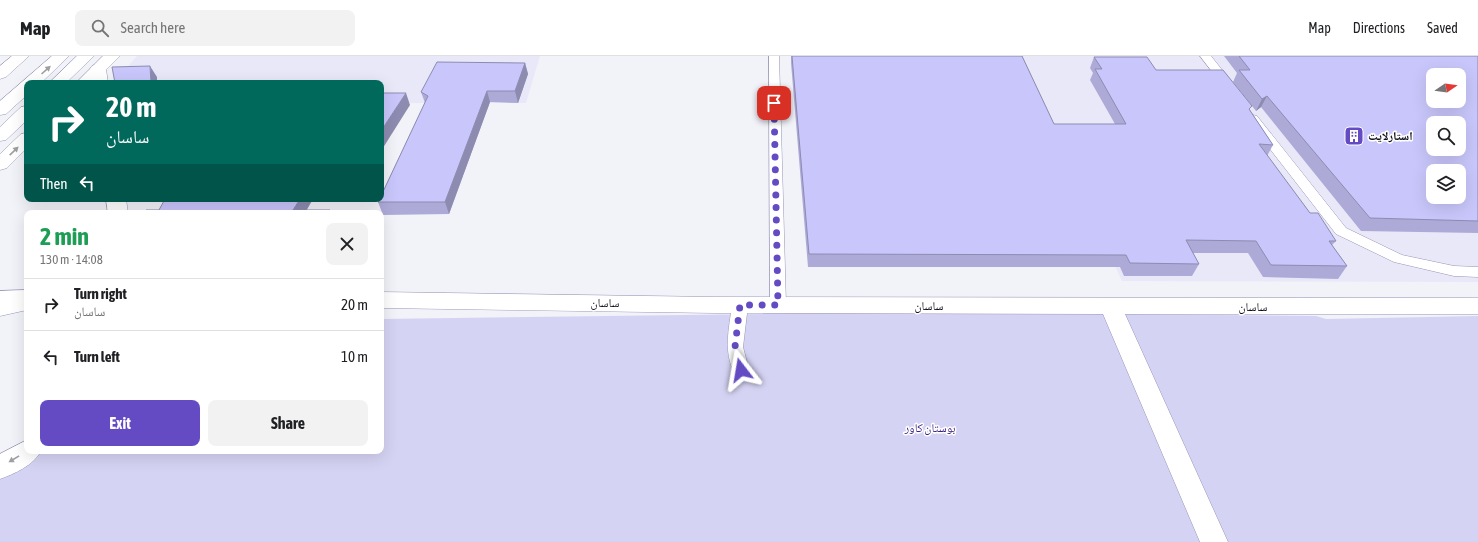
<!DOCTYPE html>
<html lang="en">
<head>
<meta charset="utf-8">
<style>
  body { margin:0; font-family:"Asap Condensed","Noto Naskh Arabic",sans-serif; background:#f2f2f2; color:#202124; height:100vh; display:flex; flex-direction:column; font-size:15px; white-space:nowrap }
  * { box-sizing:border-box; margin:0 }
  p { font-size:13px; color:#757577 }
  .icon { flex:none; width:22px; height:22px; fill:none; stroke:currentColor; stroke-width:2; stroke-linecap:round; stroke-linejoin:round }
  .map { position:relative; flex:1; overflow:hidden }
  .side { position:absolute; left:24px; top:154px; width:360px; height:244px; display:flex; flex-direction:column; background:#fff; border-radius:8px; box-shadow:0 4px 16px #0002 }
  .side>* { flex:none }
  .hud { position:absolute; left:24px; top:24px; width:360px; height:122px; border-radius:8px; box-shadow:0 4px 16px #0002; background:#00695c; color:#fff; overflow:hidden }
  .needle { width:26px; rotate:77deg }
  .buttons { position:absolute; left:1426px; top:12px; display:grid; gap:8px }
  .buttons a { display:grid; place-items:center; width:40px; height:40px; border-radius:8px; background:#fff; box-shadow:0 4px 16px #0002; font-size:20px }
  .pin { position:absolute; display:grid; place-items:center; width:34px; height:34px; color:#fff; margin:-17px; border-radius:8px; box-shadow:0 2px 6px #0006 }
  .me { position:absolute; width:44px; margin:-22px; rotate:346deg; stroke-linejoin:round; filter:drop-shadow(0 0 3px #0008) }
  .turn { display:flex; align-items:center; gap:14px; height:84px; padding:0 16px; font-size:18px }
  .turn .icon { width:52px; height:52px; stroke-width:2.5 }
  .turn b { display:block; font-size:28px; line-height:34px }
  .then { display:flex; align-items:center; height:38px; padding:0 16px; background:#0003; gap:8px; font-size:15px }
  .round { display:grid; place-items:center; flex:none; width:42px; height:42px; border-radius:8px; background:#f2f2f2 }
  .headline { display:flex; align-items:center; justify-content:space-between; height:68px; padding:0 16px }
  h1 { font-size:24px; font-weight:700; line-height:30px; color:#1e9e55 }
  .action { display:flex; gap:8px; margin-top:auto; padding:8px 16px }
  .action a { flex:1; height:46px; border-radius:8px; background:#644bc3; color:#fff; font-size:16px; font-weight:700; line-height:46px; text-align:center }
  .action a+a { background:#f2f2f2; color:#202124 }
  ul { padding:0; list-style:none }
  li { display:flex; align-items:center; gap:12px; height:52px; padding:0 16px; border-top:1px solid #e0e0e0 }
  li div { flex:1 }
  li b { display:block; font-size:15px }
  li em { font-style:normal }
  header { display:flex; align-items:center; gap:24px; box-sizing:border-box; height:56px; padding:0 20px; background:#fff; border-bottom:1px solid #e0e0e0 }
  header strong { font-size:19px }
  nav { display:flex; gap:22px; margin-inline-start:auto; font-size:14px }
  .search { width:280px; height:36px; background:#f2f2f2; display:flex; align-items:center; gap:10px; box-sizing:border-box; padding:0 14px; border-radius:8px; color:#757577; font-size:15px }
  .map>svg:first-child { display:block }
  .built { fill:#e9e8f9; fill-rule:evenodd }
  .green { fill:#d5d3f3 }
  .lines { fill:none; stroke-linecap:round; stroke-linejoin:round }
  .lane-casing { stroke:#9795b6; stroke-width:1 }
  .secondary-casing { stroke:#9795b6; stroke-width:1 }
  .primary-casing { stroke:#9795b6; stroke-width:1 }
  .highway-casing { stroke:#9795b6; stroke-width:1 }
  .lane { fill:#fff; fill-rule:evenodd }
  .secondary { fill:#fff; fill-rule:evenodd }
  .primary { fill:#fff; fill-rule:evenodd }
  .highway { fill:#fff; fill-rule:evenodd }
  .wall { fill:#adaad8 }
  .shaded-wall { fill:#8d8bb0 }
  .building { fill:#c9c6fb; stroke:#8d8bb0; fill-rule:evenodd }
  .oneway { fill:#9f9fa3 }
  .route { stroke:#644bc3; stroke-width:7; stroke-dasharray:0 12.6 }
  .labels { text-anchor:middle; stroke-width:3; stroke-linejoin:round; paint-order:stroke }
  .poi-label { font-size:12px; font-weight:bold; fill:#0f0e19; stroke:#fff; text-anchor:start }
  .street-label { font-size:12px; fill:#0f0e19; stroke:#fff }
  .park-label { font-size:12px; fill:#391f81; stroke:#fff }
</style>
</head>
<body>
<header>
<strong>Map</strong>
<div class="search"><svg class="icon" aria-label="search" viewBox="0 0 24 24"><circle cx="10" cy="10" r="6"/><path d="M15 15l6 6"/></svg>Search here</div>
<nav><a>Map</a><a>Directions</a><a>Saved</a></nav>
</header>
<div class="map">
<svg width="1478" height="486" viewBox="0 0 1478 486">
  <rect width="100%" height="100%" fill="#f2f2f9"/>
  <!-- built -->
  <g class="built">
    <path d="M137 0H540L526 47H381V27H119L120 19Z"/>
    <path d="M1017 0H1478V226L1122 225ZM1433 19H1459V45H1433ZM1433 67H1459V93H1433ZM1433 115H1459V141H1433Z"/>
  </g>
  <!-- green -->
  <path class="green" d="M913 256 1316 260 1326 263 1478 260V486H0V420L41 395H381V263Z"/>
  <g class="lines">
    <!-- lane casing -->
    <g class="lane-casing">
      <g id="lane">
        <path d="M769 0H779L786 249 783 253 778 254 773 253 770 249Z"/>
        <path d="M1200 0H1211L1234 29 1232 31H1224Z"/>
        <path d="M1253 59 1257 60 1346 172 1402 199 1454 210 1478 211V221L1454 220 1394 206 1336 178 1249 66 1247 63Z"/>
        <path d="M740 244 745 245 748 249 743 291 749 314 747 318 741 320 735 318C723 296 729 273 732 249L735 245Z"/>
      </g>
    </g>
    <!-- secondary casing -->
    <g class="secondary-casing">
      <g id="secondary">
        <path d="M98 8 104 10 106 13 108 27H92L90 13 92 10Z"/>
        <path d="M106 143H126L128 157H108Z"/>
        <path d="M27 234V250L0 251V235Z"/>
        <path d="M381 236 715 241 1478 242V258H1125L1228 486H1200L1103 258 715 257 381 252Z"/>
      </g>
    </g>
    <!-- primary casing -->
    <g class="primary-casing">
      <g id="primary">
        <path d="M103 0H120L93 27H76Z"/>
        <path d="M27 77V92L7 112 0 114V98L21 78Z"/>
        <path d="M27 238V254L0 260V244Z"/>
        <path d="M27 384V395H41C34 409 14 418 0 423V398Z"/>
      </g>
    </g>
    <!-- highway casing -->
    <g class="highway-casing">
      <g id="highway">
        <path d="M12 0H29L6 21 0 23V10Z"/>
        <path d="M52 0H69L41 27H27V39L6 58 0 59V45Z"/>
        <path d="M77 0H94L66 27H49Z"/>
        <path d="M27 50V64L6 84 0 85V71L21 51Z"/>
      </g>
    </g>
    <!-- lane -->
    <use href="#lane" class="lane"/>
    <!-- secondary -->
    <use href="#secondary" class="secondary"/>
    <!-- primary -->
    <use href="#primary" class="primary"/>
    <!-- highway -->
    <use href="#highway" class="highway"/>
  </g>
  <!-- wall -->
  <g class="wall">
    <path d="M791 0H1022L1054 68H1115L1090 24 1093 17 1090 12 1094 1 1156 14 1250 54 1273 89 1267 100 1310 157 1336 185 1332 189 1347 210 1338 223 1263 221 1248 197H1193L1199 208 1192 220H1124L1120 211H808L791 7Z"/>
    <path d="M1224 0H1478V177L1361 175 1261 51 1256 55 1233 26 1237 17Z"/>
    <path d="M525 7 528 18 518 47 490 46 449 158 383 159 378 146 425 47 421 36Z"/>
  </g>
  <!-- shaded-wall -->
  <g class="shaded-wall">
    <path d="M525 7 528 18 518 47 515 35Z"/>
    <path d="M150 10 157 21V27H151Z"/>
    <path d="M487 35 490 46 449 158 445 146Z"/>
    <path d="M406 37 410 49 381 95V75Z"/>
    <path d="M1267 40 1261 51 1256 55 1262 43Z"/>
    <path d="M300 143H313L305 157 293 154Z"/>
  </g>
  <!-- building -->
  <g class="building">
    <path d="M792 0H1022L1054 68H1126L1095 13H1102L1094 1H1147L1156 14H1223L1252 50 1249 53 1273 89 1259 88 1310 157H1318L1336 185H1329L1347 210 1271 209 1256 185 1186 184 1199 208 1130 207 1126 199 809 198Z"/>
    <path d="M1239 0H1478V165L1370 162 1267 40 1262 43 1239 14H1250ZM1433 19H1459V45H1433ZM1433 67H1459V93H1433ZM1433 115H1459V141H1433Z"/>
    <path d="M437 6 525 7 515 35H487L445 146H378L379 143H381V140L428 40 421 36Z"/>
    <path d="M150 10 151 27H115L112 11Z"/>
    <path d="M381 37H406L381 75Z"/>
    <path d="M165 143H300L293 154H330L328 157H147L146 154H159Z"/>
  </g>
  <!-- one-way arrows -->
  <defs><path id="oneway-solid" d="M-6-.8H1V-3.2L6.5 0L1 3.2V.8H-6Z"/></defs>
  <g class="oneway">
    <use href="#oneway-solid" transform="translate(46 14) rotate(-42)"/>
    <use href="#oneway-solid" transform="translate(14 95) rotate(-44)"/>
    <use href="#oneway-solid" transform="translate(14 403) rotate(149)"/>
  </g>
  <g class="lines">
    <!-- route -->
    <path class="route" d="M741 314 735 291 740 249H778L774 47"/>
  </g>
  <!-- icons -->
  <defs>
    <g id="building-square" transform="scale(1)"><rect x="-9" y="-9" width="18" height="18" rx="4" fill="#644bc3" stroke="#fff"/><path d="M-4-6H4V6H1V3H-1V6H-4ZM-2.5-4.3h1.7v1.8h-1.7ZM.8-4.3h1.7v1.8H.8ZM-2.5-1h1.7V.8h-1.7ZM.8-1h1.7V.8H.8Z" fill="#fff"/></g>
  </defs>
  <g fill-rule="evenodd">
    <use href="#building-square" x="1354" y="80"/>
  </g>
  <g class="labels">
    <!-- poi labels -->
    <g class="poi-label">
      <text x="1368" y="84">استارلایت</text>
    </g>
    <!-- street labels -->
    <g class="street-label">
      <text transform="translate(605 247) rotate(1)" y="4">ساسان</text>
      <text x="929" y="254">ساسان</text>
      <text x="1253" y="255">ساسان</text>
    </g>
    <!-- park labels -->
    <g class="park-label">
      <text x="930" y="376">بوستان کاور</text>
    </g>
  </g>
</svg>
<div class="buttons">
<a><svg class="needle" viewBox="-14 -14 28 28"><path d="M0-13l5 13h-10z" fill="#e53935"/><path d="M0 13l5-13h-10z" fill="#757577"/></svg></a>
<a><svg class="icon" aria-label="search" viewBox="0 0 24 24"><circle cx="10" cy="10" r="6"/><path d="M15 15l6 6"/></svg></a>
<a><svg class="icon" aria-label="layers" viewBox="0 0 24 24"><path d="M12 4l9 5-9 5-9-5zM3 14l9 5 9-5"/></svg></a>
</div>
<div class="pin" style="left:774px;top:47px;background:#d93025"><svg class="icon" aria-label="arrive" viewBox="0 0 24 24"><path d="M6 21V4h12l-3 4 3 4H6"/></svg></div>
<svg class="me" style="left:741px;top:314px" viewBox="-20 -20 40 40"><path d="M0-17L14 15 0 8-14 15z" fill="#644bc3" stroke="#fff" stroke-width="4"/></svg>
<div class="hud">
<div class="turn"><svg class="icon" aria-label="right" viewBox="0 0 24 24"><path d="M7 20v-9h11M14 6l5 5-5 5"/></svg><div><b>20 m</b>ساسان</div></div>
<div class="then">Then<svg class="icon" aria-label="left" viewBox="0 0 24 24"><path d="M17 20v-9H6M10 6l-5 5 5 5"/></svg></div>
</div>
<section class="side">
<div class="headline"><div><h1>2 min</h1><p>130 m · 14:08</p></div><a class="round"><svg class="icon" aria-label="close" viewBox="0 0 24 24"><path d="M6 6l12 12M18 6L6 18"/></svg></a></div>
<ul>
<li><svg class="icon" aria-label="right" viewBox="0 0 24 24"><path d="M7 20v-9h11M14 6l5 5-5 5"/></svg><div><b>Turn right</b><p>ساسان</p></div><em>20 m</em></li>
<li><svg class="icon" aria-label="left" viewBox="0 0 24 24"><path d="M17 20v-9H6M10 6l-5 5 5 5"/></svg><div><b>Turn left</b></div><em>10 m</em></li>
</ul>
<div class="action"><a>Exit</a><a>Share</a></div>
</section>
</div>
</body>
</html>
